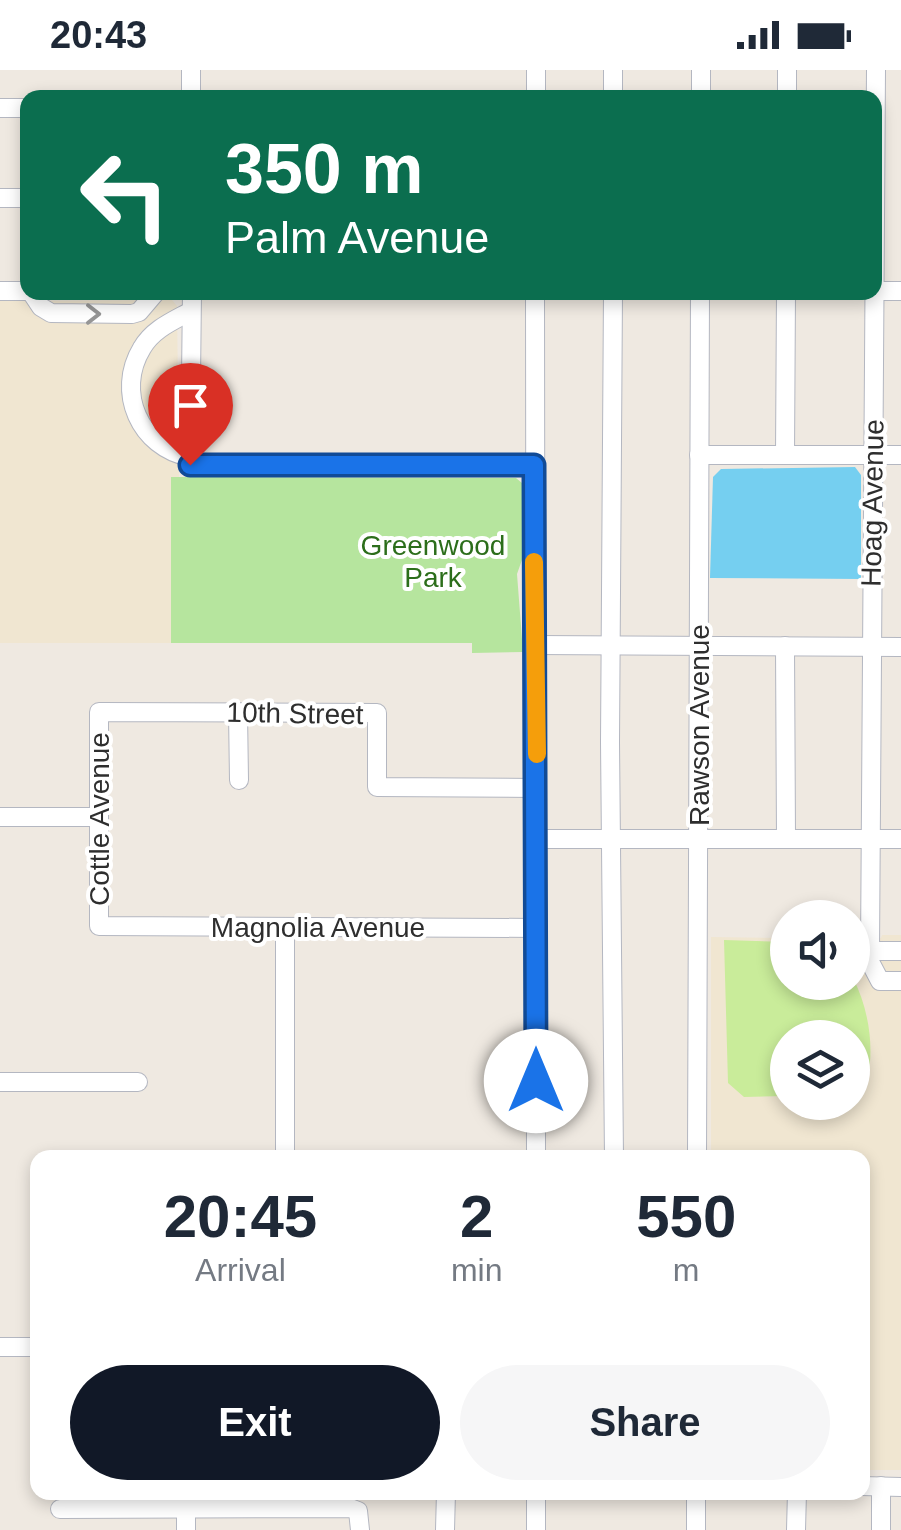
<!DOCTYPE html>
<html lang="en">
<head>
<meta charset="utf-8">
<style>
  body { margin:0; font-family:Helvetica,sans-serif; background:#f6f6f7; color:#1f2937; height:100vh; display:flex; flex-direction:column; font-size:38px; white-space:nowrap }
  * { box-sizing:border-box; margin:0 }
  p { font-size:32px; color:#747a83 }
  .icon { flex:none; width:55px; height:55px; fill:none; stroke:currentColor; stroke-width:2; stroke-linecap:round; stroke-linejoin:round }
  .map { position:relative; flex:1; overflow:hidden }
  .details { position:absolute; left:30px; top:1080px; width:840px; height:350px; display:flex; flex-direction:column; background:#fff; border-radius:20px; box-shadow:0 5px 15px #0003 }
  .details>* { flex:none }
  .hud { position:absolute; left:20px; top:20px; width:862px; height:210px; border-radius:20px; box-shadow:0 5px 15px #0003; background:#0b6e4f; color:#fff; overflow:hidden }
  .buttons { position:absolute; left:770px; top:830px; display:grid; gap:20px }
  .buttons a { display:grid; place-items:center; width:100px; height:100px; border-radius:50%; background:#fff; box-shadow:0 5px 15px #0003; font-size:50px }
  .pin { position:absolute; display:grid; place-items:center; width:85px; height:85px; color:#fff; margin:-102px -42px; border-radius:50% 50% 50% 0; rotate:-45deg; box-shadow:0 0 10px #0007 }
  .pin .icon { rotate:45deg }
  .me { position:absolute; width:110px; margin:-55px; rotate:0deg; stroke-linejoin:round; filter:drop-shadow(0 0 8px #0008) }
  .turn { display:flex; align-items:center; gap:35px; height:210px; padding:0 40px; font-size:45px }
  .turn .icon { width:130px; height:130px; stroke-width:2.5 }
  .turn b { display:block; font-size:70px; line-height:85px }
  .eta { display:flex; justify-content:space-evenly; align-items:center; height:170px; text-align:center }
  .eta b { font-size:60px; font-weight:700; line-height:70px }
  .cta { display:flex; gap:20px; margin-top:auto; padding:20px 40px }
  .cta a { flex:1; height:115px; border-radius:60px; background:#111827; color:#fff; font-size:40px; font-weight:700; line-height:115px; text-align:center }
  .cta a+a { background:#f6f6f7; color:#1f2937 }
  .status { display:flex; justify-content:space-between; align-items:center; height:70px; padding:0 50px; background:#fff; direction:ltr }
  .status svg { height:28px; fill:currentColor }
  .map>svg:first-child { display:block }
  .education { fill:#f0e6d1; fill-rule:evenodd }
  .green { fill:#b6e59e }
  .pitch { fill:#c9ec9a }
  .water { fill:#75cff0 }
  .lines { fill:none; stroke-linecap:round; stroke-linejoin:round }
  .minor-casing { stroke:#b4b7c1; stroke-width:20 }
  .minor { stroke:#fff; stroke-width:18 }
  .oneway { stroke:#969696 }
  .route-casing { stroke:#114b97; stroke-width:25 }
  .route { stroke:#1a73e8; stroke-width:18 }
  .slow { stroke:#f59e0b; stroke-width:18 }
  .labels { text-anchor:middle; stroke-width:8; stroke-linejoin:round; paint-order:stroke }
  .street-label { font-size:28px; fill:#2e2e2e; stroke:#fff }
  .park-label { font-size:28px; fill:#2c6e1b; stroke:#fff }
</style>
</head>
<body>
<div class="status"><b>20:43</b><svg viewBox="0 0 49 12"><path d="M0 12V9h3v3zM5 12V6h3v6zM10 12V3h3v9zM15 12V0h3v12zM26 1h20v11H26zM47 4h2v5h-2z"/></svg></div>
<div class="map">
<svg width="901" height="1460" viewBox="0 0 901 1460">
  <rect width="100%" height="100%" fill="#efe9e1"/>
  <!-- education -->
  <g class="education">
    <path d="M172 230 177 236 179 407 171 408V573H0V231Z"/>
    <path d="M882 865H901V1400H863L862 1088H711V867L787 868 788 912H852L853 868H881ZM788 968H852V1032H788Z"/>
  </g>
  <!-- green -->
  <path class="green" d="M171 407 516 408 522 413 523 487 517 504 523 582 472 583V573H171Z"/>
  <!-- pitch -->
  <path class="pitch" d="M724 870 787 872 788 912H852L853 908C870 941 877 988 863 1023L853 1024 852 968H788L787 1026 744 1027 728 1013Z"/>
  <!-- water -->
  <path class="water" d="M855 397 861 405V509L710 508 713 407 721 399Z"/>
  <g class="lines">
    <!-- minor casing -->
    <g class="minor-casing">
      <g id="minor">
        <path d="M191 0V28"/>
        <path d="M536 0V28"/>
        <path d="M613 0V28"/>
        <path d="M701 28V0"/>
        <path d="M787 28V0"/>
        <path d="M0 38H28"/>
        <path d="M0 128H28"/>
        <path d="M0 221H28"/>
        <path d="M875 221H901"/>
        <path d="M31 222 41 237 51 243 132 244 139 242 156 222"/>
        <path d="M192 222 190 395H535"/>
        <path d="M535 222 536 1088"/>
        <path d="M613 222 610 672 614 1088"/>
        <path d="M699 385H901"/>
        <path d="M785 385 786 222"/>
        <path d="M190 387C140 378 115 322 142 278 153 259 173 251 191 241"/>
        <path d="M535 575 901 577"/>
        <path d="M785 576 786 768"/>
        <path d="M238 642 239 710"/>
        <path d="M537 718 377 717V643L99 642V856L537 858"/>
        <path d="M0 747H99"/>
        <path d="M537 769H901"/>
        <path d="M285 857V1088"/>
        <path d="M870 881 876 0"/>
        <path d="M901 881H870L869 890 880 911H901"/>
        <path d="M0 1012H138"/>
        <path d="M697 1088 700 222"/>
        <path d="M0 1277H38"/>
        <path d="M862 1416 901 1417"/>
        <path d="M881 1416V1460"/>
        <path d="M186 1422V1460"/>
        <path d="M60 1439 350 1438 358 1441 360 1460"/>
        <path d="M445 1460 446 1422"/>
        <path d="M536 1460V1422"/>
        <path d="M696 1460V1422"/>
        <path d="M796 1460 797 1422"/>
      </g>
    </g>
    <!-- minor -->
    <use href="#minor" class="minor"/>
  </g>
  <!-- one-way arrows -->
  <defs><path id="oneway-chevron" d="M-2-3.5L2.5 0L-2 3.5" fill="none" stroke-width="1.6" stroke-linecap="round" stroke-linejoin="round" transform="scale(2.5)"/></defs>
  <use class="oneway" href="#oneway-chevron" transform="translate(93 244)"/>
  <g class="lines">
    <!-- route casing -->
    <g class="route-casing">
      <path id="route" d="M190 395H534L536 1011"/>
    </g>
    <!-- route -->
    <use href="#route" class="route"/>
    <!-- slow -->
    <path class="slow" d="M534 492 537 684"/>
  </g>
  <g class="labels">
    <!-- street labels -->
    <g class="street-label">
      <text transform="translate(872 433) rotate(-89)" y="10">Hoag Avenue</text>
      <text transform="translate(295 643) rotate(1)" y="10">10th Street</text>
      <text transform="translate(699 655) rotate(-90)" y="10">Rawson Avenue</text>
      <text transform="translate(99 749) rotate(-90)" y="10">Cottle Avenue</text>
      <text x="318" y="867">Magnolia Avenue</text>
    </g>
    <!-- park labels -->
    <g class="park-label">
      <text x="433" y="485">Greenwood<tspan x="433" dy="32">Park</tspan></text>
    </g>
  </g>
</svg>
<div class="buttons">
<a><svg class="icon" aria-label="sound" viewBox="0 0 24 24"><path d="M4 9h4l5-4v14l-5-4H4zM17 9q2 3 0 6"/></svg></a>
<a><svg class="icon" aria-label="layers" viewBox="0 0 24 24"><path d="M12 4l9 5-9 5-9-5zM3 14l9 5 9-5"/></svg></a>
</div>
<div class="pin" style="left:190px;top:395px;background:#d93025"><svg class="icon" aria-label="arrive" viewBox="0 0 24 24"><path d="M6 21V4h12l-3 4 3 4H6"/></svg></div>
<svg class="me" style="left:536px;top:1011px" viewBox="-20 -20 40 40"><circle r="19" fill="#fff"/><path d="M0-13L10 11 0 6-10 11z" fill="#1a73e8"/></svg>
<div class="hud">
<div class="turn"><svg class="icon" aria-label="left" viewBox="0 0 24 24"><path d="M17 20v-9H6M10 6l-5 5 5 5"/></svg><div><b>350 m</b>Palm Avenue</div></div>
</div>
<section class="details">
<div class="eta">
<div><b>20:45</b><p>Arrival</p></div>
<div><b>2</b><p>min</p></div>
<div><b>550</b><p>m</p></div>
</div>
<div class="cta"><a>Exit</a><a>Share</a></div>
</section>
</div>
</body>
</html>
